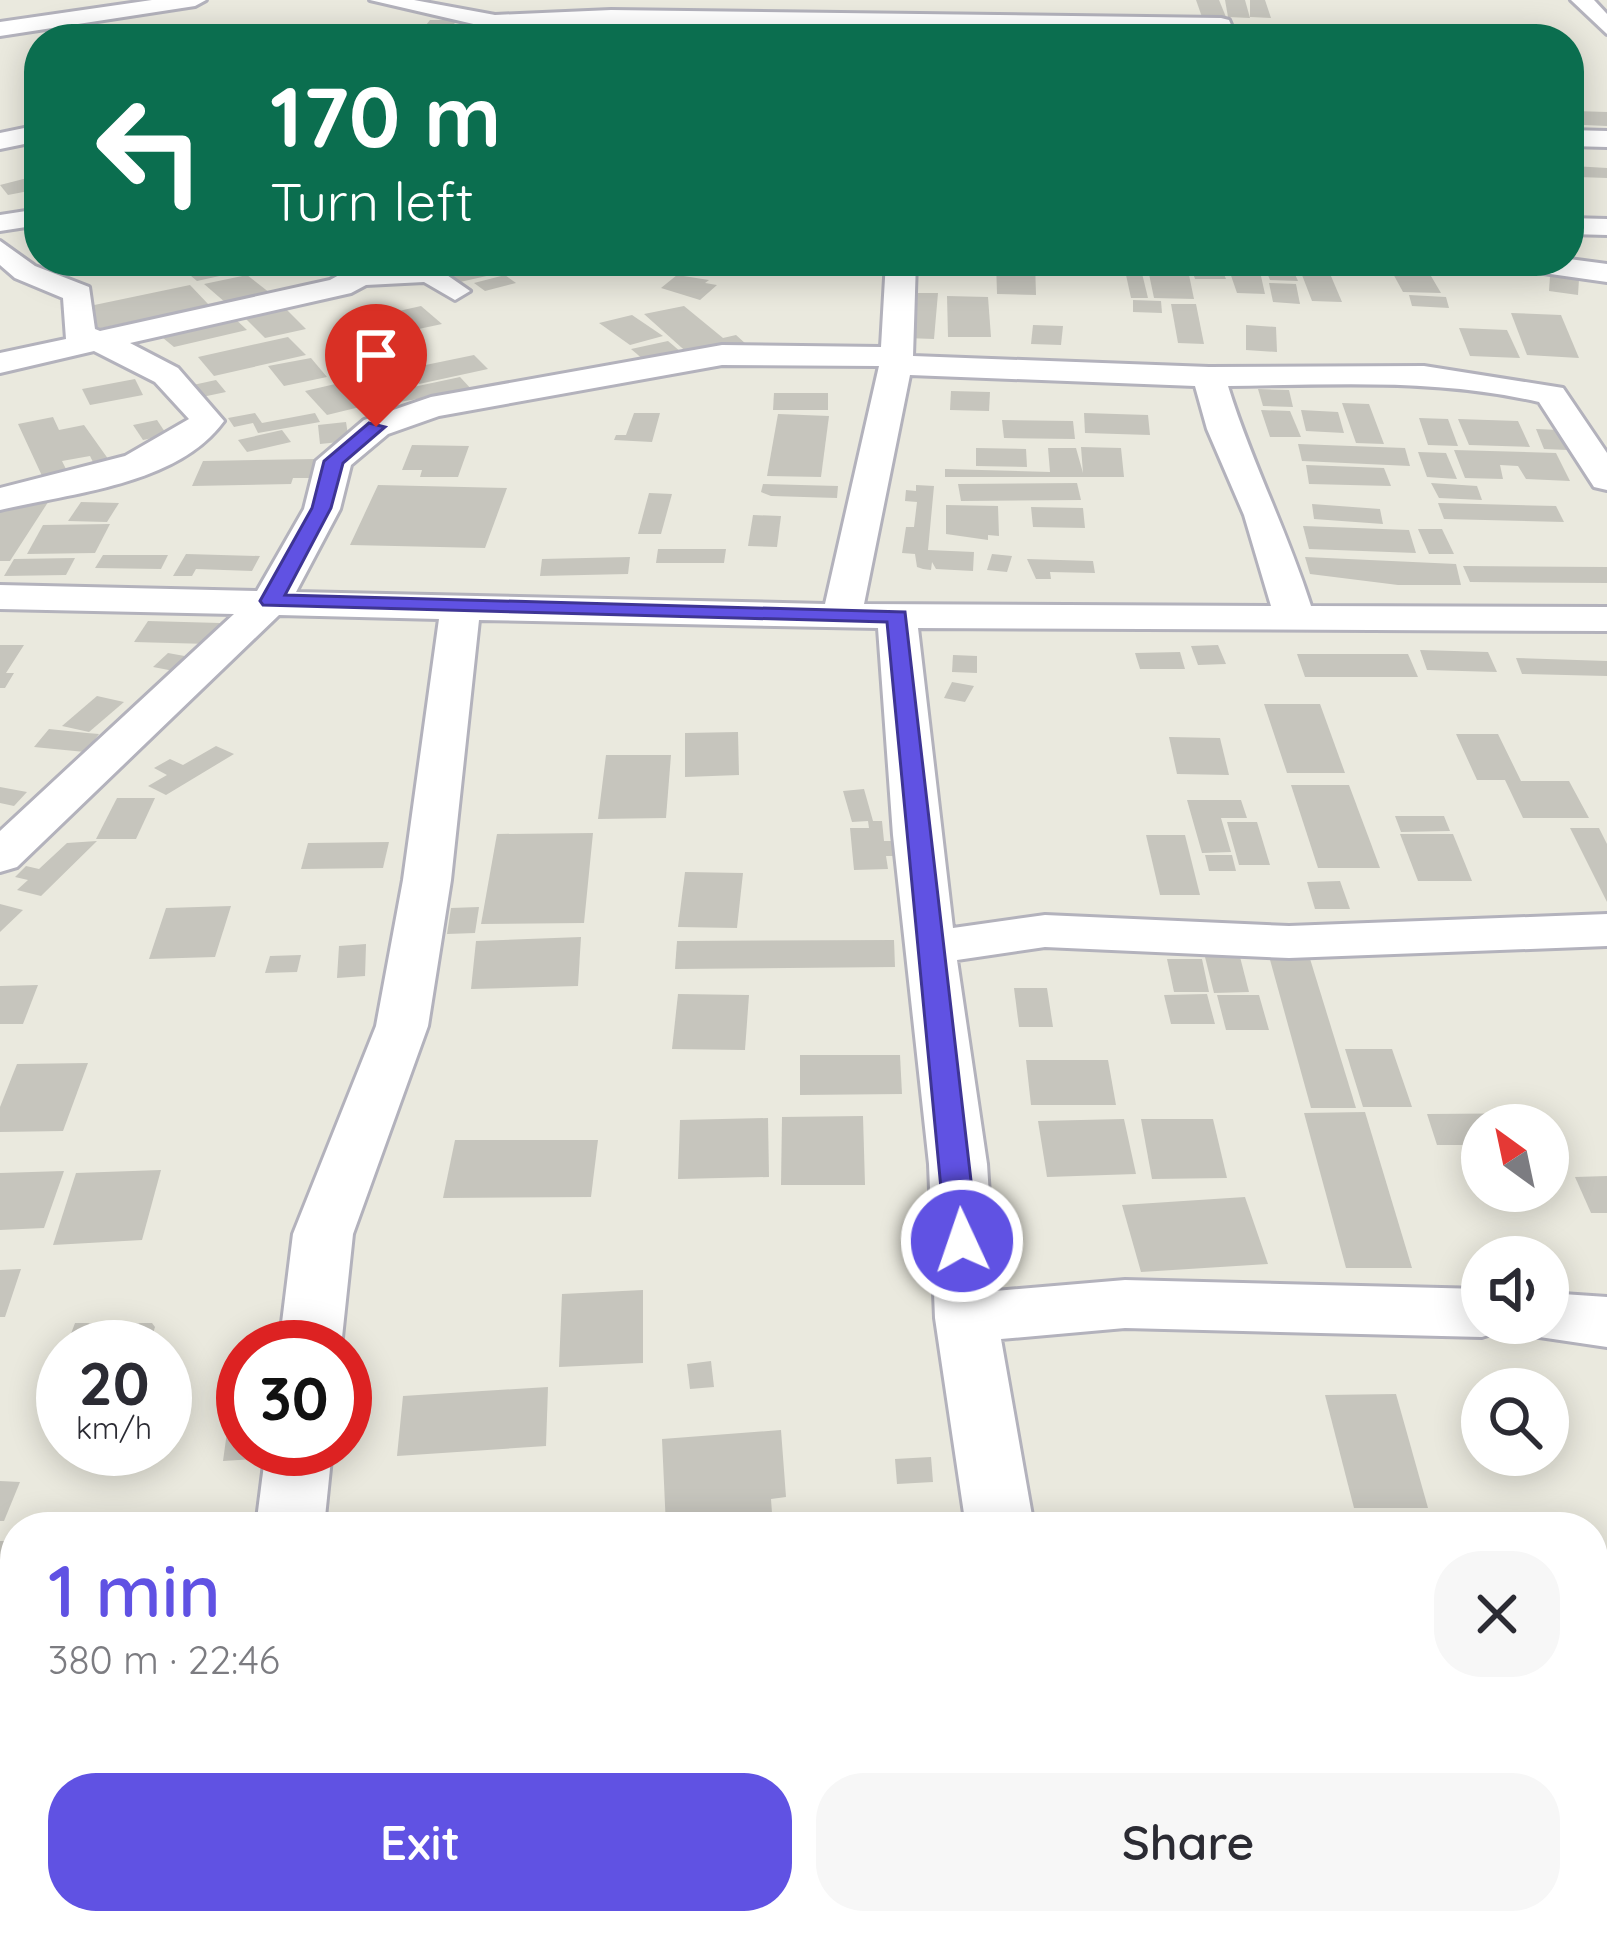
<!DOCTYPE html>
<html lang="en">
<head>
<meta charset="utf-8">
<style>
  body { margin:0; font-family:Quicksand,sans-serif; background:#f7f7f7; color:#2b2b33; height:100vh; display:flex; flex-direction:column; font-size:45px; white-space:nowrap }
  * { box-sizing:border-box; margin:0 }
  p { font-size:39px; color:#7c7c81 }
  .icon { flex:none; width:66px; height:66px; fill:none; stroke:currentColor; stroke-width:2; stroke-linecap:round; stroke-linejoin:round }
  .map { position:relative; flex:1; overflow:hidden }
  .details { position:absolute; left:0px; top:1512px; width:1608px; height:423px; display:flex; flex-direction:column; background:#fff; border-radius:48px 48px 0 0; box-shadow:0 6px 30px #0003 }
  .details>* { flex:none }
  .banner { position:absolute; left:24px; top:24px; width:1560px; height:252px; border-radius:48px; box-shadow:0 6px 30px #0003; background:#0b6e4f; color:#fff; overflow:hidden }
  .needle { width:78px; rotate:327deg }
  .controls { position:absolute; left:1461px; top:1104px; display:grid; gap:24px }
  .controls a { display:grid; place-items:center; width:108px; height:108px; border-radius:50%; background:#fff; box-shadow:0 6px 30px #0003; font-size:60px }
  .speed { position:absolute; left:36px; top:1320px; display:flex; gap:24px; font-size:60px; font-weight:700; text-align:center }
  .speed>* { display:grid; place-content:center; width:156px; height:156px; border-radius:50%; background:#fff; box-shadow:0 6px 30px #0003; line-height:1 }
  .speed small { font-size:30px; font-weight:400 }
  .speed .limit { border:18px solid #d22; background:#fff; color:#111 }
  .pin { position:absolute; display:grid; place-items:center; width:102px; height:102px; color:#fff; margin:-123px -51px; border-radius:50% 50% 50% 0; rotate:-45deg; box-shadow:0 0 12px #0007 }
  .pin .icon { rotate:45deg }
  .me { position:absolute; width:132px; margin:-66px; rotate:357deg; stroke-linejoin:round; filter:drop-shadow(0 0 9px #0008) }
  .turn { display:flex; align-items:center; gap:42px; height:252px; padding:0 48px; font-size:54px }
  .turn .icon { width:156px; height:156px; stroke-width:2.5 }
  .turn b { display:block; font-size:84px; line-height:102px }
  .round { display:grid; place-items:center; flex:none; width:126px; height:126px; border-radius:48px; background:#f7f7f7 }
  .overview { display:flex; align-items:center; justify-content:space-between; height:204px; padding:0 48px }
  h1 { font-size:72px; font-weight:600; line-height:90px; color:#6052e3 }
  .button { display:flex; gap:24px; margin-top:auto; padding:24px 48px }
  .button a { flex:1; height:138px; border-radius:48px; background:#6052e3; color:#fff; font-size:48px; font-weight:600; line-height:138px; text-align:center }
  .button a+a { background:#f7f7f7; color:#2b2b33 }
  .map>svg:first-child { display:block }
  .building { fill:#c6c5bd }
  .lines { fill:none; stroke-linecap:round; stroke-linejoin:round }
  .minor-casing { stroke:#b3b2bc; stroke-width:6 }
  .minor { fill:#fff; fill-rule:evenodd }
  .route { fill:#6052e3; stroke:#3e3594; stroke-width:3 }
</style>
</head>
<body>
<div class="map">
<svg width="1607" height="1934" viewBox="0 0 1607 1934">
  <rect width="100%" height="100%" fill="#eae9de"/>
  <!-- building -->
  <g class="building">
    <path d="M1196 0H1219L1226 17H1202Z"/>
    <path d="M1225 0H1245L1250 18 1228 17Z"/>
    <path d="M1250 0H1265L1271 18 1250 17Z"/>
    <path d="M430 20H457L443 39H415Z"/>
    <path d="M1575 111 1607 112V126L1584 125Z"/>
    <path d="M1573 166 1607 168V178L1578 177Z"/>
    <path d="M39 175V189L8 195 0 185Z"/>
    <path d="M76 261H136V263L51 280 41 268Z"/>
    <path d="M197 261H218L233 273 197 281 178 265Z"/>
    <path d="M483 261 500 273 460 282 443 270Z"/>
    <path d="M936 261H984L983 276 935 274Z"/>
    <path d="M996 261H1035L1036 295 997 294Z"/>
    <path d="M1123 261H1139L1148 298H1131Z"/>
    <path d="M1154 261H1185L1188 273 1157 272Z"/>
    <path d="M1189 261H1218L1226 279H1195Z"/>
    <path d="M1226 261H1245L1251 276H1261L1265 294 1237 293Z"/>
    <path d="M1262 261H1289L1298 281 1270 280Z"/>
    <path d="M1297 262H1325L1342 302 1312 301Z"/>
    <path d="M1391 270 1428 271 1441 293 1403 292Z"/>
    <path d="M1149 274 1189 275 1194 299 1154 298Z"/>
    <path d="M247 275 270 293 226 303 204 284Z"/>
    <path d="M505 275 516 283 485 291 474 283Z"/>
    <path d="M677 275 709 280 705 283 717 285 700 300 661 288Z"/>
    <path d="M1550 276 1579 279 1578 295 1549 291Z"/>
    <path d="M1269 283 1296 284 1300 304 1273 302Z"/>
    <path d="M190 285 209 305 97 329 80 308Z"/>
    <path d="M911 293H938L934 339 906 338Z"/>
    <path d="M1409 295 1446 297 1449 308 1412 306Z"/>
    <path d="M947 296 988 297 991 337H948Z"/>
    <path d="M1133 300 1161 301 1162 313 1133 312Z"/>
    <path d="M1171 304H1196L1204 344 1178 343Z"/>
    <path d="M421 306 442 324 400 333 381 315Z"/>
    <path d="M684 306 723 338 736 335 746 344 691 356 644 314Z"/>
    <path d="M284 307 306 329 265 338 243 316Z"/>
    <path d="M1511 313 1561 315 1579 358 1527 355Z"/>
    <path d="M231 315 247 330 174 347 157 333Z"/>
    <path d="M632 315 663 336 630 345 599 323Z"/>
    <path d="M1033 325 1063 326 1061 345 1031 344Z"/>
    <path d="M1246 325 1276 327 1277 352 1246 350Z"/>
    <path d="M1459 328 1507 330 1520 358 1470 356Z"/>
    <path d="M288 337 306 355 214 376 198 357Z"/>
    <path d="M668 341 681 352 644 360 631 349Z"/>
    <path d="M377 347 397 367 354 376 335 356Z"/>
    <path d="M474 355 488 369 419 384 406 369Z"/>
    <path d="M311 358 327 377 284 386 268 366Z"/>
    <path d="M460 377 473 391 385 404 376 395Z"/>
    <path d="M135 379 143 395 90 405 82 389Z"/>
    <path d="M216 380 226 392 202 397 193 385Z"/>
    <path d="M344 382 368 405 327 415 305 391Z"/>
    <path d="M1258 389 1289 390 1293 407 1263 406Z"/>
    <path d="M951 391 990 392 989 411 950 410Z"/>
    <path d="M774 393H828V410H773Z"/>
    <path d="M1342 403 1369 404 1384 444 1356 443Z"/>
    <path d="M1261 410 1290 411 1301 437H1270Z"/>
    <path d="M1301 410 1338 412 1344 433 1306 431Z"/>
    <path d="M255 413 262 423 315 413 320 422 258 433 253 423 234 427 228 418Z"/>
    <path d="M634 413H660L652 442 614 440 616 435H626Z"/>
    <path d="M1084 413 1148 415 1150 435 1085 433Z"/>
    <path d="M778 414 829 416 821 477 767 476Z"/>
    <path d="M53 417 59 430 84 425 111 463 95 466 90 456 62 461 68 473 43 478 18 424Z"/>
    <path d="M1419 418 1448 419 1458 446 1428 445Z"/>
    <path d="M1458 419 1518 421 1530 447 1469 445Z"/>
    <path d="M157 420 167 435 143 440 133 425Z"/>
    <path d="M1002 420 1073 421 1075 439 1004 438Z"/>
    <path d="M346 422 349 441 320 444 318 425Z"/>
    <path d="M1536 429 1559 430 1568 450 1544 449Z"/>
    <path d="M282 430 291 442 247 452 238 440Z"/>
    <path d="M1298 444 1405 448 1410 466 1302 461Z"/>
    <path d="M412 445 469 446 458 477H420L422 470H402Z"/>
    <path d="M1081 447 1121 448 1124 477H945V469L1050 472 1048 448H1076L1083 473Z"/>
    <path d="M976 448 1026 449 1027 467 976 466Z"/>
    <path d="M1454 450 1556 453 1570 481 1526 479 1518 466 1500 465 1503 479 1465 478Z"/>
    <path d="M1418 452 1446 453 1457 479 1427 477Z"/>
    <path d="M317 459 310 478H293L291 484 192 486 203 461Z"/>
    <path d="M1306 465 1384 468 1391 486 1309 484Z"/>
    <path d="M1077 483 1081 500 961 501 958 484Z"/>
    <path d="M1431 483 1477 486 1482 500 1439 498Z"/>
    <path d="M763 484 838 486 837 498 771 496 761 492Z"/>
    <path d="M378 485 507 488 485 548 350 545Z"/>
    <path d="M916 485 934 486 928 550 974 552 973 571 936 569 932 562 931 570 923 569 917 567 915 554 902 553 906 527H914L917 502 905 501 906 490 916 491Z"/>
    <path d="M649 493 672 494 661 534H638Z"/>
    <path d="M52 496 10 561H0V509Z"/>
    <path d="M81 502 119 503 107 522 68 521Z"/>
    <path d="M1438 503 1556 506 1564 522 1444 519Z"/>
    <path d="M1312 504 1380 509 1383 524 1314 519Z"/>
    <path d="M946 505 998 506 999 536 988 535V540L946 534Z"/>
    <path d="M1031 507 1083 508 1085 528 1033 527Z"/>
    <path d="M753 515 781 516 777 547 748 546Z"/>
    <path d="M110 524 95 553 27 554 43 525Z"/>
    <path d="M1303 526 1409 530 1416 553 1309 549Z"/>
    <path d="M1418 529H1442L1454 554H1429Z"/>
    <path d="M658 549H726L724 563H656Z"/>
    <path d="M186 554 260 556 252 571 196 569 192 576H173Z"/>
    <path d="M992 554 1012 556 1007 572 987 570Z"/>
    <path d="M103 555H168L161 569 95 568Z"/>
    <path d="M630 557 628 574 540 576 542 559Z"/>
    <path d="M1305 557 1456 564 1461 585H1398L1310 574Z"/>
    <path d="M75 558 66 575 4 576 14 559Z"/>
    <path d="M1027 559 1093 561 1095 573 1050 572 1051 579H1036Z"/>
    <path d="M1463 566 1607 567V583L1470 582Z"/>
    <path d="M148 621 220 623 209 644 134 642Z"/>
    <path d="M0 645H24L6 673H14L5 688H0Z"/>
    <path d="M1218 645 1226 664 1198 665 1191 646Z"/>
    <path d="M1420 650 1488 652 1497 672 1427 670Z"/>
    <path d="M1180 652 1185 669H1140L1135 653Z"/>
    <path d="M168 653 190 657 174 671 153 667Z"/>
    <path d="M1297 654H1408L1418 677H1305Z"/>
    <path d="M953 655 977 656V673L952 672Z"/>
    <path d="M1516 658 1607 661V676L1522 674Z"/>
    <path d="M952 682 974 686 965 702 944 698Z"/>
    <path d="M97 696 124 702 89 732 62 726Z"/>
    <path d="M1264 704H1320L1345 773H1287Z"/>
    <path d="M49 729 87 733 99 734 85 752 34 747Z"/>
    <path d="M738 732 739 775 685 777V733Z"/>
    <path d="M1456 734H1498L1521 781H1569L1589 818H1523L1505 780H1477Z"/>
    <path d="M1169 737 1220 738 1229 775 1177 774Z"/>
    <path d="M216 746 234 754 166 795 148 786 167 775 154 768 170 759 183 765Z"/>
    <path d="M606 755H671L666 818 598 819Z"/>
    <path d="M1291 785H1349L1380 868H1318Z"/>
    <path d="M0 787 27 792 14 806 0 803Z"/>
    <path d="M864 789 873 821H882L884 841H892L894 856H886L888 869 854 870 850 828H869L868 821 852 822 843 791Z"/>
    <path d="M117 798H155L136 839H96Z"/>
    <path d="M1187 800H1241L1247 818H1221L1231 852 1202 853Z"/>
    <path d="M1395 816H1444L1450 831 1401 832Z"/>
    <path d="M1227 822H1257L1270 865H1239Z"/>
    <path d="M1570 828H1599L1607 844V902Z"/>
    <path d="M593 833 584 923 481 924 497 834Z"/>
    <path d="M1400 834H1453L1472 881H1418Z"/>
    <path d="M1146 835H1185L1200 895H1160Z"/>
    <path d="M97 841 41 896 17 890 28 880 15 877 26 866 39 869 67 843Z"/>
    <path d="M389 842 383 868 301 869 308 843Z"/>
    <path d="M1205 855H1232L1236 871H1209Z"/>
    <path d="M685 872 743 873 737 928 678 927Z"/>
    <path d="M1340 881 1350 909H1315L1307 882Z"/>
    <path d="M0 904 23 910 0 932Z"/>
    <path d="M231 906 215 957 149 959 166 908Z"/>
    <path d="M479 907 475 933 447 934 451 908Z"/>
    <path d="M581 937 578 986 471 989 476 941Z"/>
    <path d="M894 940 895 967 675 969 677 941Z"/>
    <path d="M366 944 365 976 337 978 339 946Z"/>
    <path d="M1203 949H1238L1249 992 1214 993Z"/>
    <path d="M1267 949H1307L1356 1108H1311Z"/>
    <path d="M301 955 297 972 265 973 270 956Z"/>
    <path d="M1167 959H1202L1209 992H1174Z"/>
    <path d="M38 985 23 1024H0V986Z"/>
    <path d="M1014 988H1047L1053 1027H1019Z"/>
    <path d="M678 994 749 995 745 1050 672 1049Z"/>
    <path d="M1207 994 1215 1024H1171L1164 995Z"/>
    <path d="M1217 995H1259L1269 1030H1226Z"/>
    <path d="M1345 1049H1392L1412 1107H1363Z"/>
    <path d="M800 1055H900L902 1094 800 1095Z"/>
    <path d="M1026 1060H1108L1116 1105H1031Z"/>
    <path d="M88 1063 63 1131 0 1132V1107L17 1064Z"/>
    <path d="M1365 1112 1412 1268H1346L1304 1113Z"/>
    <path d="M1542 1113 1546 1125H1482V1145H1437L1427 1114Z"/>
    <path d="M863 1116 865 1185H781L782 1117Z"/>
    <path d="M768 1118 769 1177 678 1179 680 1120Z"/>
    <path d="M1124 1119 1136 1174 1047 1177 1038 1121Z"/>
    <path d="M1141 1119H1213L1227 1178 1152 1179Z"/>
    <path d="M455 1140H598L591 1197 443 1198Z"/>
    <path d="M161 1170 142 1240 53 1245 76 1173Z"/>
    <path d="M64 1171 44 1228 0 1230V1173Z"/>
    <path d="M1607 1176V1213H1591L1575 1177Z"/>
    <path d="M1245 1197 1268 1264 1141 1272 1122 1205Z"/>
    <path d="M21 1269 5 1317H0V1270Z"/>
    <path d="M643 1290V1363L559 1367 562 1294Z"/>
    <path d="M75 1323H152L155 1327 149 1347H66Z"/>
    <path d="M711 1361 714 1387 690 1389 687 1364Z"/>
    <path d="M548 1387 546 1446 397 1456 403 1396Z"/>
    <path d="M1396 1394 1428 1508H1354L1325 1395Z"/>
    <path d="M781 1430 786 1497 771 1499 773 1527H666L662 1439Z"/>
    <path d="M243 1431V1449H256L255 1459 223 1461 227 1432Z"/>
    <path d="M931 1457 933 1482 897 1484 895 1459Z"/>
    <path d="M0 1481 20 1482 4 1521H0Z"/>
    <path d="M1382 1516H1478L1481 1527H1384Z"/>
    <path d="M0 1541H15V1593L0 1628Z"/>
    <path d="M1359 1920H1428L1431 1934H1362Z"/>
  </g>
  <g class="lines">
    <!-- minor casing -->
    <g class="minor-casing">
      <g id="minor">
        <path d="M152 0H206L195 6 0 36V22Z"/>
        <path d="M370 0H414L495 15 611 10 1221 18 1229 20 1237 39H1215L1212 32 919 30 922 39H900L897 29 611 24 495 29Z"/>
        <path d="M1571 0H1594L1607 14V34Z"/>
        <path d="M39 125V141L0 149V133Z"/>
        <path d="M1569 130 1607 131V147L1569 146Z"/>
        <path d="M39 209V225L0 231V215Z"/>
        <path d="M1569 218 1607 219V235L1569 234Z"/>
        <path d="M0 241 35 266 89 287 95 329 100 331 330 280 341 274 331 261H362L367 267 431 264 470 291 455 300 424 282 366 285 351 293 130 343 178 368 224 421C178 485 71 493 0 510V488L125 456 189 419 155 382 94 351 0 373V353L66 339 63 298 15 278 0 265Z"/>
        <path d="M1569 259 1607 264V282L1523 270 1508 261Z"/>
        <path d="M886 261H916L913 356 1209 367 1424 366 1563 388 1607 453V490L1594 487 1539 402C1436 378 1333 385 1228 386 1251 461 1287 530 1311 606L1607 607V631L918 628 953 928 1045 915 1289 926 1607 914V946L1289 958 1045 947 957 960 987 1164 995 1291 1125 1280 1482 1289V1323H1508L1504 1330 1482 1337 1125 1328 1001 1339 1034 1527H966L935 1318 929 1164 893 835 878 628 479 620 451 880 428 1026 353 1234 341 1347H279L293 1234 376 1026 403 880 439 619 279 615 17 867 0 872V831L234 614 0 609V585L257 591 304 509 316 461 364 420 431 397 722 345 881 347ZM722 365 879 366 825 604 296 592 340 509 351 465 388 434 439 416ZM910 375 1195 386 1207 429 1244 515 1271 606 864 604Z"/>
        <path d="M1548 1293 1607 1297V1347L1526 1335 1520 1323H1548Z"/>
        <path d="M266 1449H332L324 1527H256Z"/>
        <path d="M15 1865V1920H49L41 1934H0V1866Z"/>
        <path d="M933 1920H1058L1063 1934H939Z"/>
      </g>
    </g>
    <!-- minor -->
    <use href="#minor" class="minor"/>
  </g>
  <!-- route -->
  <path class="route" d="M369 423 385 427 343 463 331 508 285 595 905 612 978 1241 973 1250H951L946 1241 887 622 263 605 260 601 312 508 324 461Z"/>
</svg>
<div class="controls">
<a><svg class="needle" viewBox="-14 -14 28 28"><path d="M0-13l5 13h-10z" fill="#e53935"/><path d="M0 13l5-13h-10z" fill="#7c7c81"/></svg></a>
<a><svg class="icon" aria-label="sound" viewBox="0 0 24 24"><path d="M4 9h4l5-4v14l-5-4H4zM17 9q2 3 0 6"/></svg></a>
<a><svg class="icon" aria-label="search" viewBox="0 0 24 24"><circle cx="10" cy="10" r="6"/><path d="M15 15l6 6"/></svg></a>
</div>
<div class="speed"><div>20<small>km/h</small></div><div class="limit">30</div></div>
<div class="pin" style="left:376px;top:427px;background:#d93025"><svg class="icon" aria-label="arrive" viewBox="0 0 24 24"><path d="M6 21V4h12l-3 4 3 4H6"/></svg></div>
<svg class="me" style="left:962px;top:1241px" viewBox="-20 -20 40 40"><circle r="17" fill="#6052e3" stroke="#fff" stroke-width="3"/><path d="M0-11L8 9 0 5-8 9z" fill="#fff"/></svg>
<div class="banner">
<div class="turn"><svg class="icon" aria-label="left" viewBox="0 0 24 24"><path d="M17 20v-9H6M10 6l-5 5 5 5"/></svg><div><b>170 m</b>Turn left</div></div>
</div>
<section class="details">
<div class="overview"><div><h1>1 min</h1><p>380 m · 22:46</p></div><a class="round"><svg class="icon" aria-label="close" viewBox="0 0 24 24"><path d="M6 6l12 12M18 6L6 18"/></svg></a></div>
<div class="button"><a>Exit</a><a>Share</a></div>
</section>
</div>
</body>
</html>
